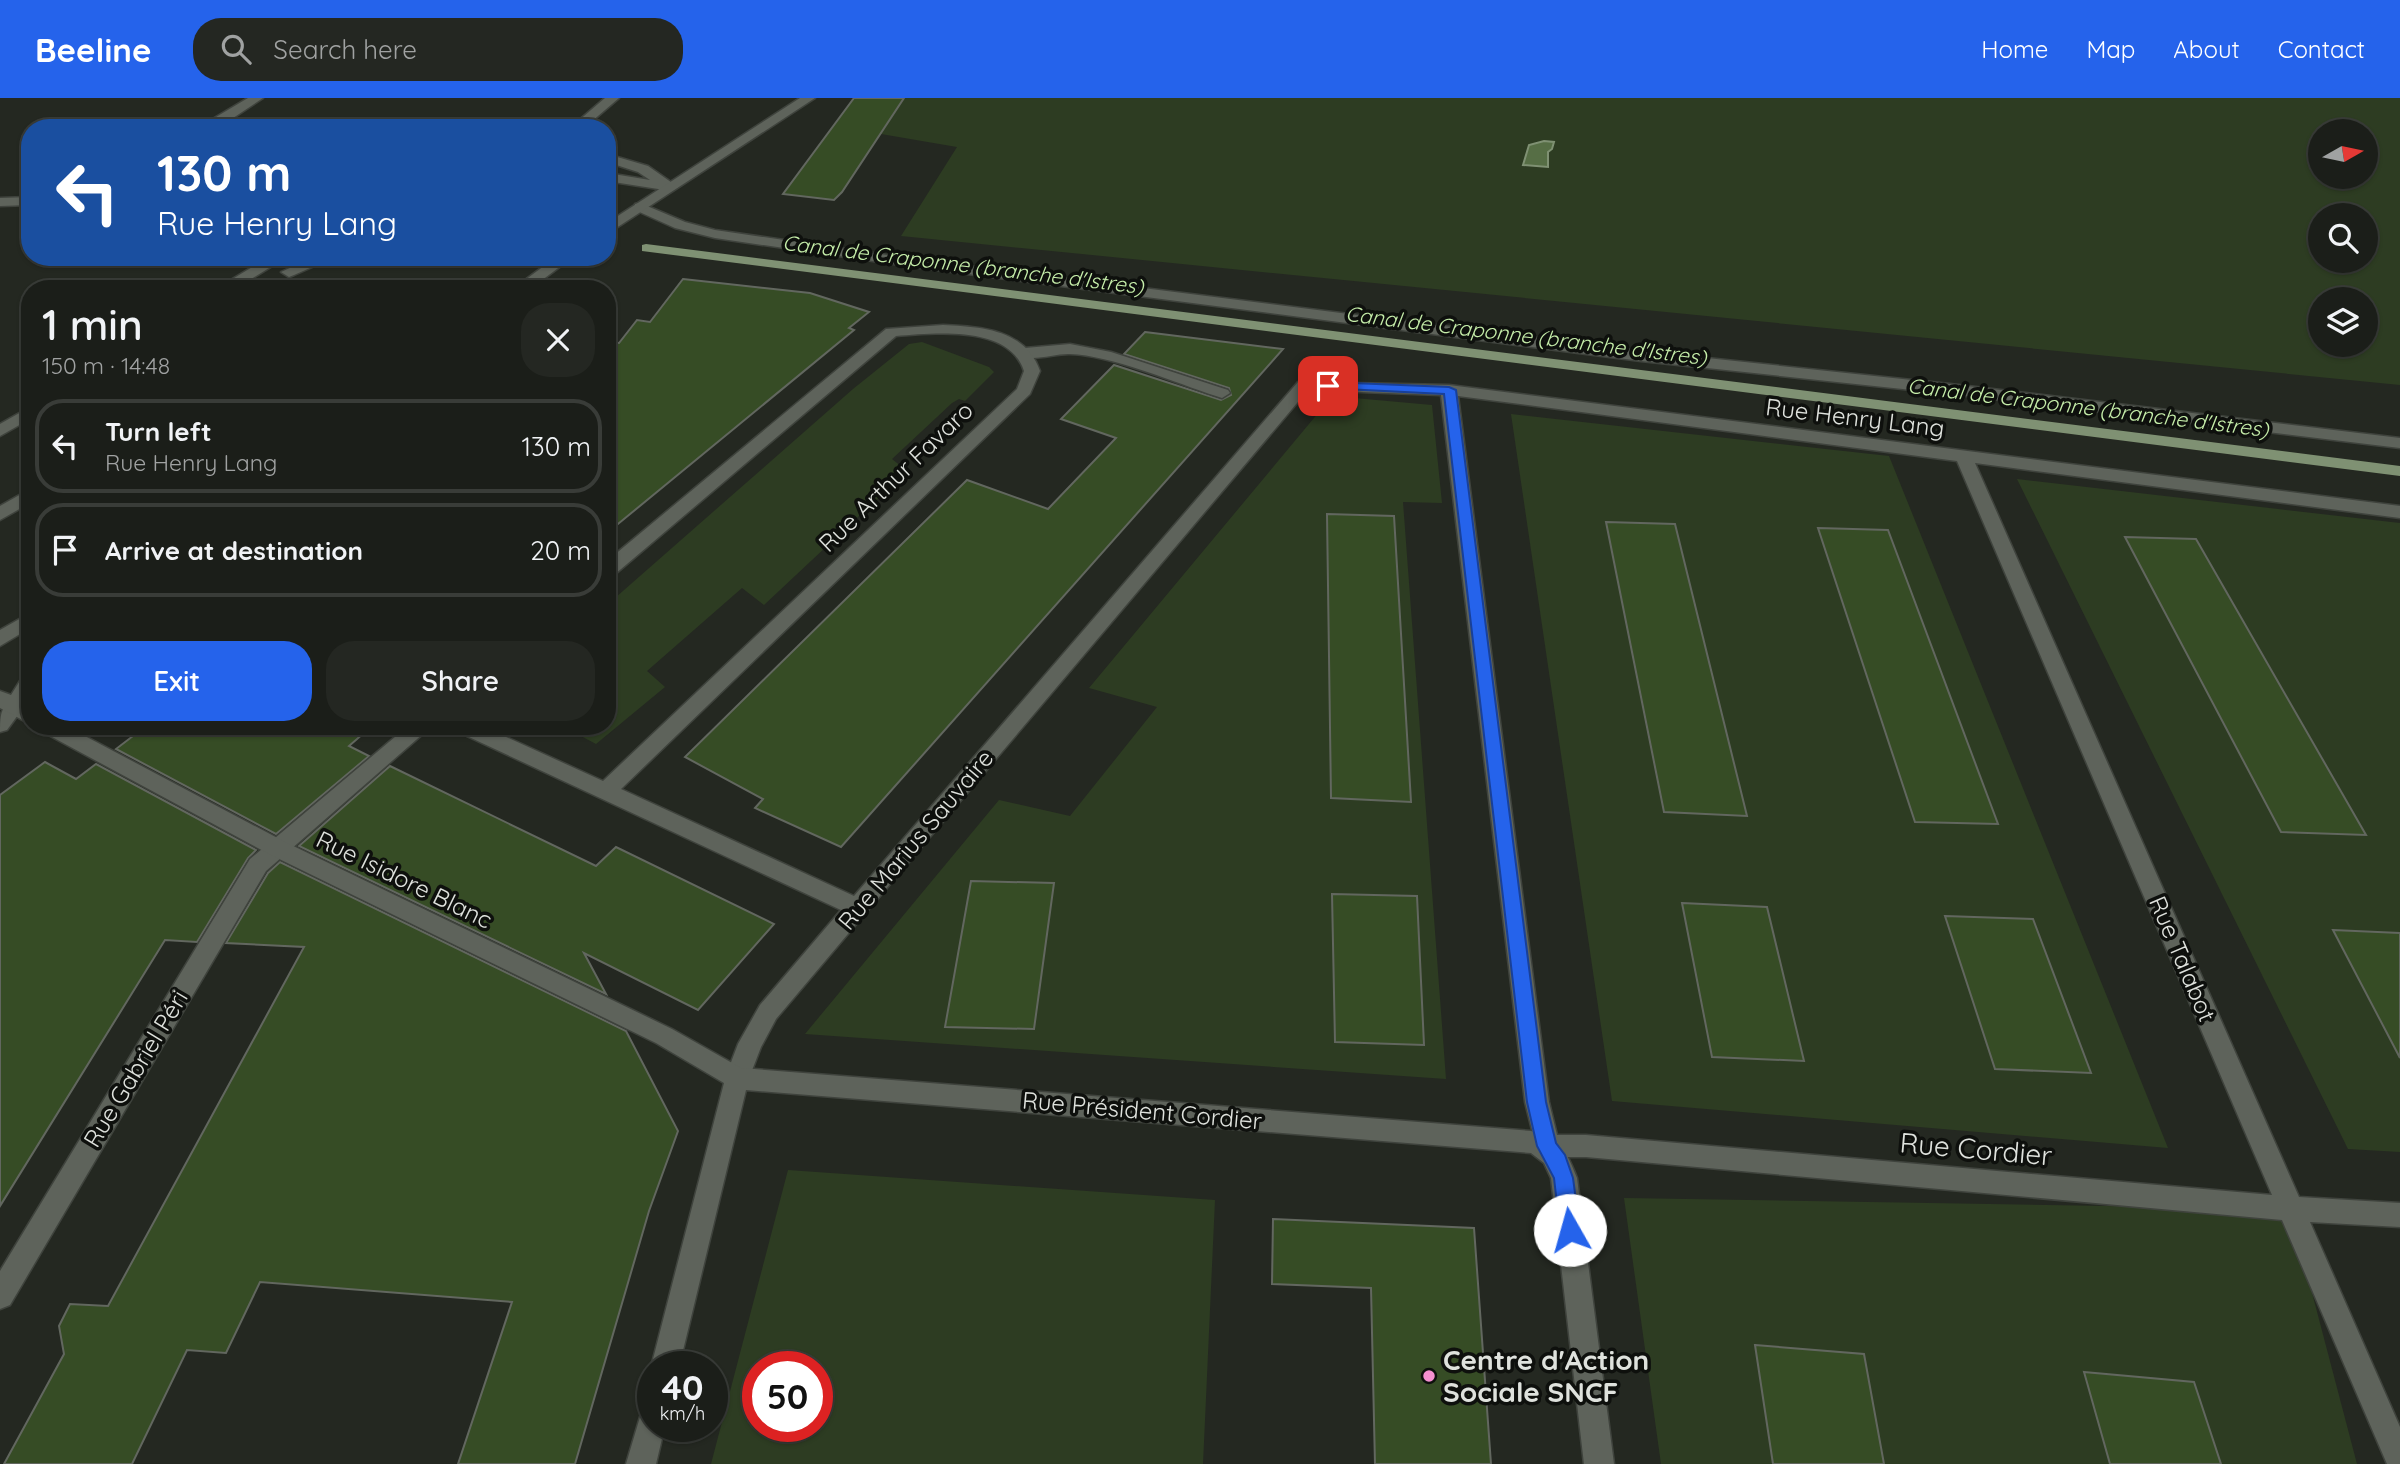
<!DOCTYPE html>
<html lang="en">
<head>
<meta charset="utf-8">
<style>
  body { margin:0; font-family:Quicksand,sans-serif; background:#242722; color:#f1f3f6; height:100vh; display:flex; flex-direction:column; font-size:26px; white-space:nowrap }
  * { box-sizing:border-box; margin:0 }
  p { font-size:23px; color:#a0a2a2 }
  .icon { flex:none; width:38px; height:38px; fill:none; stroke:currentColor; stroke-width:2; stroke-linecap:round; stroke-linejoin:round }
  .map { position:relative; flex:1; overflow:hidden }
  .drawer { position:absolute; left:21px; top:182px; width:595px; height:455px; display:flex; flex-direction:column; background:#1b1e19; border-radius:28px; box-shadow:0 2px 5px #0004,0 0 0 2px #393c38 }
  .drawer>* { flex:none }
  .guide { position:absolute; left:21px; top:21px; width:595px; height:147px; border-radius:28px; box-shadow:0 2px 5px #0004,0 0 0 2px #393c38; background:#1a4fa0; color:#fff; overflow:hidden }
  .needle { width:46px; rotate:81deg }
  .fabs { position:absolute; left:2308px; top:21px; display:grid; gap:14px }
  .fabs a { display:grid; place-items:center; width:70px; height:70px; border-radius:50%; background:#1b1e19; box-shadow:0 2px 5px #0004,0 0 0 2px #393c38; font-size:35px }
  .speed { position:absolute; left:637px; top:1253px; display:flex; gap:14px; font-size:35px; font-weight:700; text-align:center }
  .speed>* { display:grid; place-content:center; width:91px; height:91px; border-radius:50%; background:#1b1e19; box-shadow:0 2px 5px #0004,0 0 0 2px #393c38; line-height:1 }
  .speed small { font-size:18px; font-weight:400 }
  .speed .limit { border:10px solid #d22; background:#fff; color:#111 }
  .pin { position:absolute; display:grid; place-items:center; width:60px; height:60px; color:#fff; margin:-30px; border-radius:14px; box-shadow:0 4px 10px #0006 }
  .me { position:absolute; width:77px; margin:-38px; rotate:353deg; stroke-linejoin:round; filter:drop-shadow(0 0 5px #0008) }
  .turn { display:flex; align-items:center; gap:24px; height:147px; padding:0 21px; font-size:32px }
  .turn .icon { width:91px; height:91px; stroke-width:2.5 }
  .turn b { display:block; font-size:49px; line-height:60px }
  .round { display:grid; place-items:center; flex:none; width:74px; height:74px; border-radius:28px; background:#242722 }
  .head { display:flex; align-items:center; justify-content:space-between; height:119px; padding:0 21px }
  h1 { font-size:42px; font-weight:600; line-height:52px }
  .button { display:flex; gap:14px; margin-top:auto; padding:14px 21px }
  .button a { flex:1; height:80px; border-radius:28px; background:#2563eb; color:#fff; font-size:28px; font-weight:600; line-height:80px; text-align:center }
  .button a+a { background:#242722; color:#f1f3f6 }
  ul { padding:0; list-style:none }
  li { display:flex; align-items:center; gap:21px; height:94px; margin:0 14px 10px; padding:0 7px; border:4px solid #393c38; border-radius:28px }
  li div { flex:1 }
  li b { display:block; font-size:26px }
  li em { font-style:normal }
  header { display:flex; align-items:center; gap:42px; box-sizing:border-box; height:98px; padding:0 35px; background:#2563eb; color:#fff }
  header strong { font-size:33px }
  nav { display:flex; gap:38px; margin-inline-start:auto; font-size:24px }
  .search { width:490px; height:63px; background:#242722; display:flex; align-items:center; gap:18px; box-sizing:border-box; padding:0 24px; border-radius:28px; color:#a0a2a2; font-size:26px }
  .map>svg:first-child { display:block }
  .green { fill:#2d3c22; fill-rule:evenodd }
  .water { fill:#566e45; stroke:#7f9173; stroke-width:2 }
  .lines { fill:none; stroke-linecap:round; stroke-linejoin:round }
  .stream { fill:#7f9173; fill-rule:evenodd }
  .building { fill:#364c25; stroke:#62675f; stroke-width:2 }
  .lane-casing { stroke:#3f433d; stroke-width:3 }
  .street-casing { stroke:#3f433d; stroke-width:3 }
  .secondary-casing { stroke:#3f433d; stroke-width:3 }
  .lane { fill:#5e635b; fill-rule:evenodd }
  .street { fill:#5e635b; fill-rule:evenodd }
  .secondary { fill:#5e635b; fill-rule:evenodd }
  .route { fill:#2563eb; stroke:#184099; stroke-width:2 }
  .poi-dot { fill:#f690d0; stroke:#0e100d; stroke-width:2.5 }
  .labels { text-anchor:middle; stroke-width:7; stroke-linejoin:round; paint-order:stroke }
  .far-water-label { font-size:21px; font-style:italic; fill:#c6eeaa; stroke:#0e100d }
  .street-label { font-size:24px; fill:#dfe2dd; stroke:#0e100d }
  .near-street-label { font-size:28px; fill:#dfe2dd; stroke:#0e100d }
  .near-poi-label { font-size:28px; font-weight:bold; fill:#dfe2dd; stroke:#0e100d; text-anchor:start }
</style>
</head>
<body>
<header>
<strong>Beeline</strong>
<div class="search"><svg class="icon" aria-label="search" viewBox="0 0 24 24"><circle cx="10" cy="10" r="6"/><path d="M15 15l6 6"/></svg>Search here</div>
<nav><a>Home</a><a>Map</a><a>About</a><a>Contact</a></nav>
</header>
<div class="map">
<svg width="2400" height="1366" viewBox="0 0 2400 1366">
  <rect width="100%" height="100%" fill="#242821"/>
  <!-- green -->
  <g class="green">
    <path d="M877 0H2400V287L901 138 957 49 840 29ZM2320 33H2366V79H2320ZM2320 117H2366V163H2320ZM2320 201H2366V247H2320Z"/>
    <path d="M922 244 989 269 994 274 965 303 959 301 952 305 892 361 907 373 764 507 742 490 647 573 665 589 596 646 562 628H607V507L853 291 909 246Z"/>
    <path d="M1343 299 1432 307 1442 405 1403 404 1446 981 805 936 999 702 1070 718 1157 609 1089 590 1329 302Z"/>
    <path d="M1511 316 1889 358 2168 1050 1612 1003Z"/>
    <path d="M2017 381 2400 425V1054L2348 1051Z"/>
    <path d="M788 1072 1215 1102 1203 1366H711ZM758 1269H817V1328H758Z"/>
    <path d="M1624 1100 2290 1111 2357 1366H1661Z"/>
  </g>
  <!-- water -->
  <path class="water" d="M1544 43 1554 44 1552 51 1548 54V69L1523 67 1529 47Z"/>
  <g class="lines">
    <!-- stream -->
    <path class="stream" d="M646 146 2400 368V378L642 153V147Z"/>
  </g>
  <!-- building -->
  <g class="building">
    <path d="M854 0H904L842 94 834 102 783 96Z"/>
    <path d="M683 181 810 195 869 214 849 230 854 232 607 435V244L619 245 637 222 650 224Z"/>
    <path d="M1145 234 1283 251 841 749 755 710 763 701 685 659 967 382 1048 411 1116 340 1061 321 1114 267 1221 302 1231 297 1229 290 1124 256Z"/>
    <path d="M1327 416 1394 418 1411 704 1331 700Z"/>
    <path d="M1606 424 1675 426 1747 718 1664 714Z"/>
    <path d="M1818 430 1888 432 1998 726 1915 724Z"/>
    <path d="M2125 439 2196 441 2366 737 2281 734Z"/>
    <path d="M146 628H372L349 648 369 658 276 736 116 651Z"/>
    <path d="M45 664 76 681 96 666 256 752 248 760 197 844 165 842 0 1108V697Z"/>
    <path d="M390 668 596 768 616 749 774 826 698 912 584 855 606 896 299 748Z"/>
    <path d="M280 764 626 933 678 1033 649 1113 575 1366H458L512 1204 260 1184 226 1255 187 1252 132 1366H4L64 1256 59 1228 70 1206 108 1208 304 849 226 845 268 775Z"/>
    <path d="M971 783 1054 785 1034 931 945 929Z"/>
    <path d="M1332 796 1417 798 1424 947 1335 944Z"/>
    <path d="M1682 805 1767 809 1804 963 1712 959Z"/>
    <path d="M1945 818 2033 821 2091 975 1995 971Z"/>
    <path d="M2333 832 2400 835V960Z"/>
    <path d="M1273 1121 1474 1130 1491 1366H1375L1371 1190 1272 1186Z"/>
    <path d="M1755 1247 1864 1256 1884 1366H1773Z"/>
    <path d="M2084 1274 2194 1284 2221 1366H2110Z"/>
  </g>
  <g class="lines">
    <!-- lane casing -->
    <g class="lane-casing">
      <g id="lane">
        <path d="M248 0H263L221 28H211V22Z"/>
        <path d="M605 0H619L584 30H570Z"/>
        <path d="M607 56 648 68 678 89 671 93 607 83V75L650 82 638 74 607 64Z"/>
        <path d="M30 99V107L0 108V100Z"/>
        <path d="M269 159H287L235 191H216Z"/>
        <path d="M314 159H335L294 177 289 179 281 174Z"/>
        <path d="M1070 246 1111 254 1228 292 1230 295 1222 300 1216 298C1176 285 1110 257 1070 256 1055 255 1028 266 1017 255L1025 250Z"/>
        <path d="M30 309V321L0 338V326Z"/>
        <path d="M30 391V405L0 422V408Z"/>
      </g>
    </g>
    <!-- street casing -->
    <g class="street-casing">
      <g id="street">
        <path d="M640 105 685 124 715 132 921 162 1641 253 1959 287 2400 340V350L1959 297 1641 263 921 170 715 140 675 130 635 112V106Z"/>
        <path d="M943 227C982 229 1025 231 1040 273L1030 296 621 691 854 798 1298 284 1449 287 2400 408V420L1975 365 2299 1099 2400 1105V1129L2310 1124 2400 1329V1366H2387L2282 1122 1586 1059H1547L1538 1056 1525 1004 1441 297 1308 292 776 921 761 949 746 988 737 991 728 988 725 980 738 946 760 907 841 812 456 633 453 628H482L603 683 1017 291 1024 273C1009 227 936 235 896 238L614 477 607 479V463L886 231ZM1458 298 1957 363 2272 1097 1586 1037H1557L1549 1004Z"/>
        <path d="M13 603 20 605 23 610 7 632 0 634C0 620 0 607 13 603Z"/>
        <path d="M408 628H432L266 773 10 1207 0 1211V1173L250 761Z"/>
      </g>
    </g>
    <!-- secondary casing -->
    <g class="secondary-casing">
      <g id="secondary">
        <path d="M800 0H815L607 136V125Z"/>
        <path d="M556 159H573L530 191H513Z"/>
        <path d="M30 515V530L0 548V532Z"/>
        <path d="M30 576V600L26 606 30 609V626L0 610V593L11 597 23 578Z"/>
        <path d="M38 628H66L285 744 672 931 741 970 1531 1033C1561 1042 1566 1052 1577 1080L1614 1366H1584L1551 1080 1544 1065 1531 1055 746 992 679 1269H653V1273L651 1269 724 985 656 945 269 756 41 633Z"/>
        <path d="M653 1305V1328H665L656 1366H626L643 1309Z"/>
      </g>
    </g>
    <!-- lane -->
    <use href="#lane" class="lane"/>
    <!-- street -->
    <use href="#street" class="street"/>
    <!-- secondary -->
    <use href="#secondary" class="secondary"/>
  </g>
  <!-- route -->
  <path class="route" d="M1328 284 1449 289 1456 292 1546 1004 1556 1045 1565 1057 1573 1080 1580 1132 1577 1139 1570 1142 1563 1139 1560 1132 1554 1080 1537 1048 1527 1004 1444 296 1324 290 1322 288Z"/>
  <!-- markers -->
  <circle class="poi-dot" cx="1429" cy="1278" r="7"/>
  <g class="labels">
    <!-- far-water labels -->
    <g class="far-water-label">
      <text transform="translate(963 167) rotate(7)" y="7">Canal de Craponne (branche d'Istres)</text>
      <text transform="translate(1526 238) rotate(7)" y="7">Canal de Craponne (branche d'Istres)</text>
      <text transform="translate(2088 310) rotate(7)" y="7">Canal de Craponne (branche d'Istres)</text>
    </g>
    <!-- street labels -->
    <g class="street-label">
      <text transform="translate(1855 320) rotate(7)" y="8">Rue Henry Lang</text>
      <text transform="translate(896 379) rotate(-44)" y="8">Rue Arthur Favaro</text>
      <text transform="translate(916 742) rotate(-50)" y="8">Rue Marius Sauvaire</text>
      <text transform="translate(404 782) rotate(26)" y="8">Rue Isidore Blanc</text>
      <text transform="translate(2182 861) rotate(67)" y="8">Rue Talabot</text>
      <text transform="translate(136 971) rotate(-59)" y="8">Rue Gabriel Péri</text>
      <text transform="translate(1142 1013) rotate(5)" y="8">Rue Président Cordier</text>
    </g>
    <!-- near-street labels -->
    <g class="near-street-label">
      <text transform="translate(1976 1051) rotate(5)" y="10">Rue Cordier</text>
    </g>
    <!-- near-poi labels -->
    <g class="near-poi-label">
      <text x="1443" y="1272">Centre d'Action<tspan x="1443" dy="32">Sociale SNCF</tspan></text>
    </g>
  </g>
</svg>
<div class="fabs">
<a><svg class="needle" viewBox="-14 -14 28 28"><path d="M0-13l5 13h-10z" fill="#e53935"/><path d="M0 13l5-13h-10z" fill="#a0a2a2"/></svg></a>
<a><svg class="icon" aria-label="search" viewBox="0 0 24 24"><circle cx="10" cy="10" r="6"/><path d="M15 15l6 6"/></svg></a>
<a><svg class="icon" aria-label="layers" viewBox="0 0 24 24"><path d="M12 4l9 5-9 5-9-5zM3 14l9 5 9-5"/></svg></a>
</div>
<div class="speed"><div>40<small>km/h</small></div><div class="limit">50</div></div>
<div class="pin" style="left:1328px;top:288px;background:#d93025"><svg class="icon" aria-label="arrive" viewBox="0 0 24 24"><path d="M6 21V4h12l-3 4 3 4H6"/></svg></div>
<svg class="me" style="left:1570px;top:1132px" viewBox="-20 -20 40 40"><circle r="19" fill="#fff"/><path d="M0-13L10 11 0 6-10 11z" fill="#2563eb"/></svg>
<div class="guide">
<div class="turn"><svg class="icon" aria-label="left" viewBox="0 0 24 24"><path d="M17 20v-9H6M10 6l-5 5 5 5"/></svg><div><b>130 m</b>Rue Henry Lang</div></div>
</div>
<section class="drawer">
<div class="head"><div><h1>1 min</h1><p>150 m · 14:48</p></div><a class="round"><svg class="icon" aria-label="close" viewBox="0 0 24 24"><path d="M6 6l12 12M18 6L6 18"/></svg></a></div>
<ul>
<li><svg class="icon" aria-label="left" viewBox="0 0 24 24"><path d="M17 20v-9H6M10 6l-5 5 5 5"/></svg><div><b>Turn left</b><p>Rue Henry Lang</p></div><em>130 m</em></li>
<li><svg class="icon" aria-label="arrive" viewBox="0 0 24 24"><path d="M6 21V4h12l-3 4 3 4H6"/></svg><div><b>Arrive at destination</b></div><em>20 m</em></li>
</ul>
<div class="button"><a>Exit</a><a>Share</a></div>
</section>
</div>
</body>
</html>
